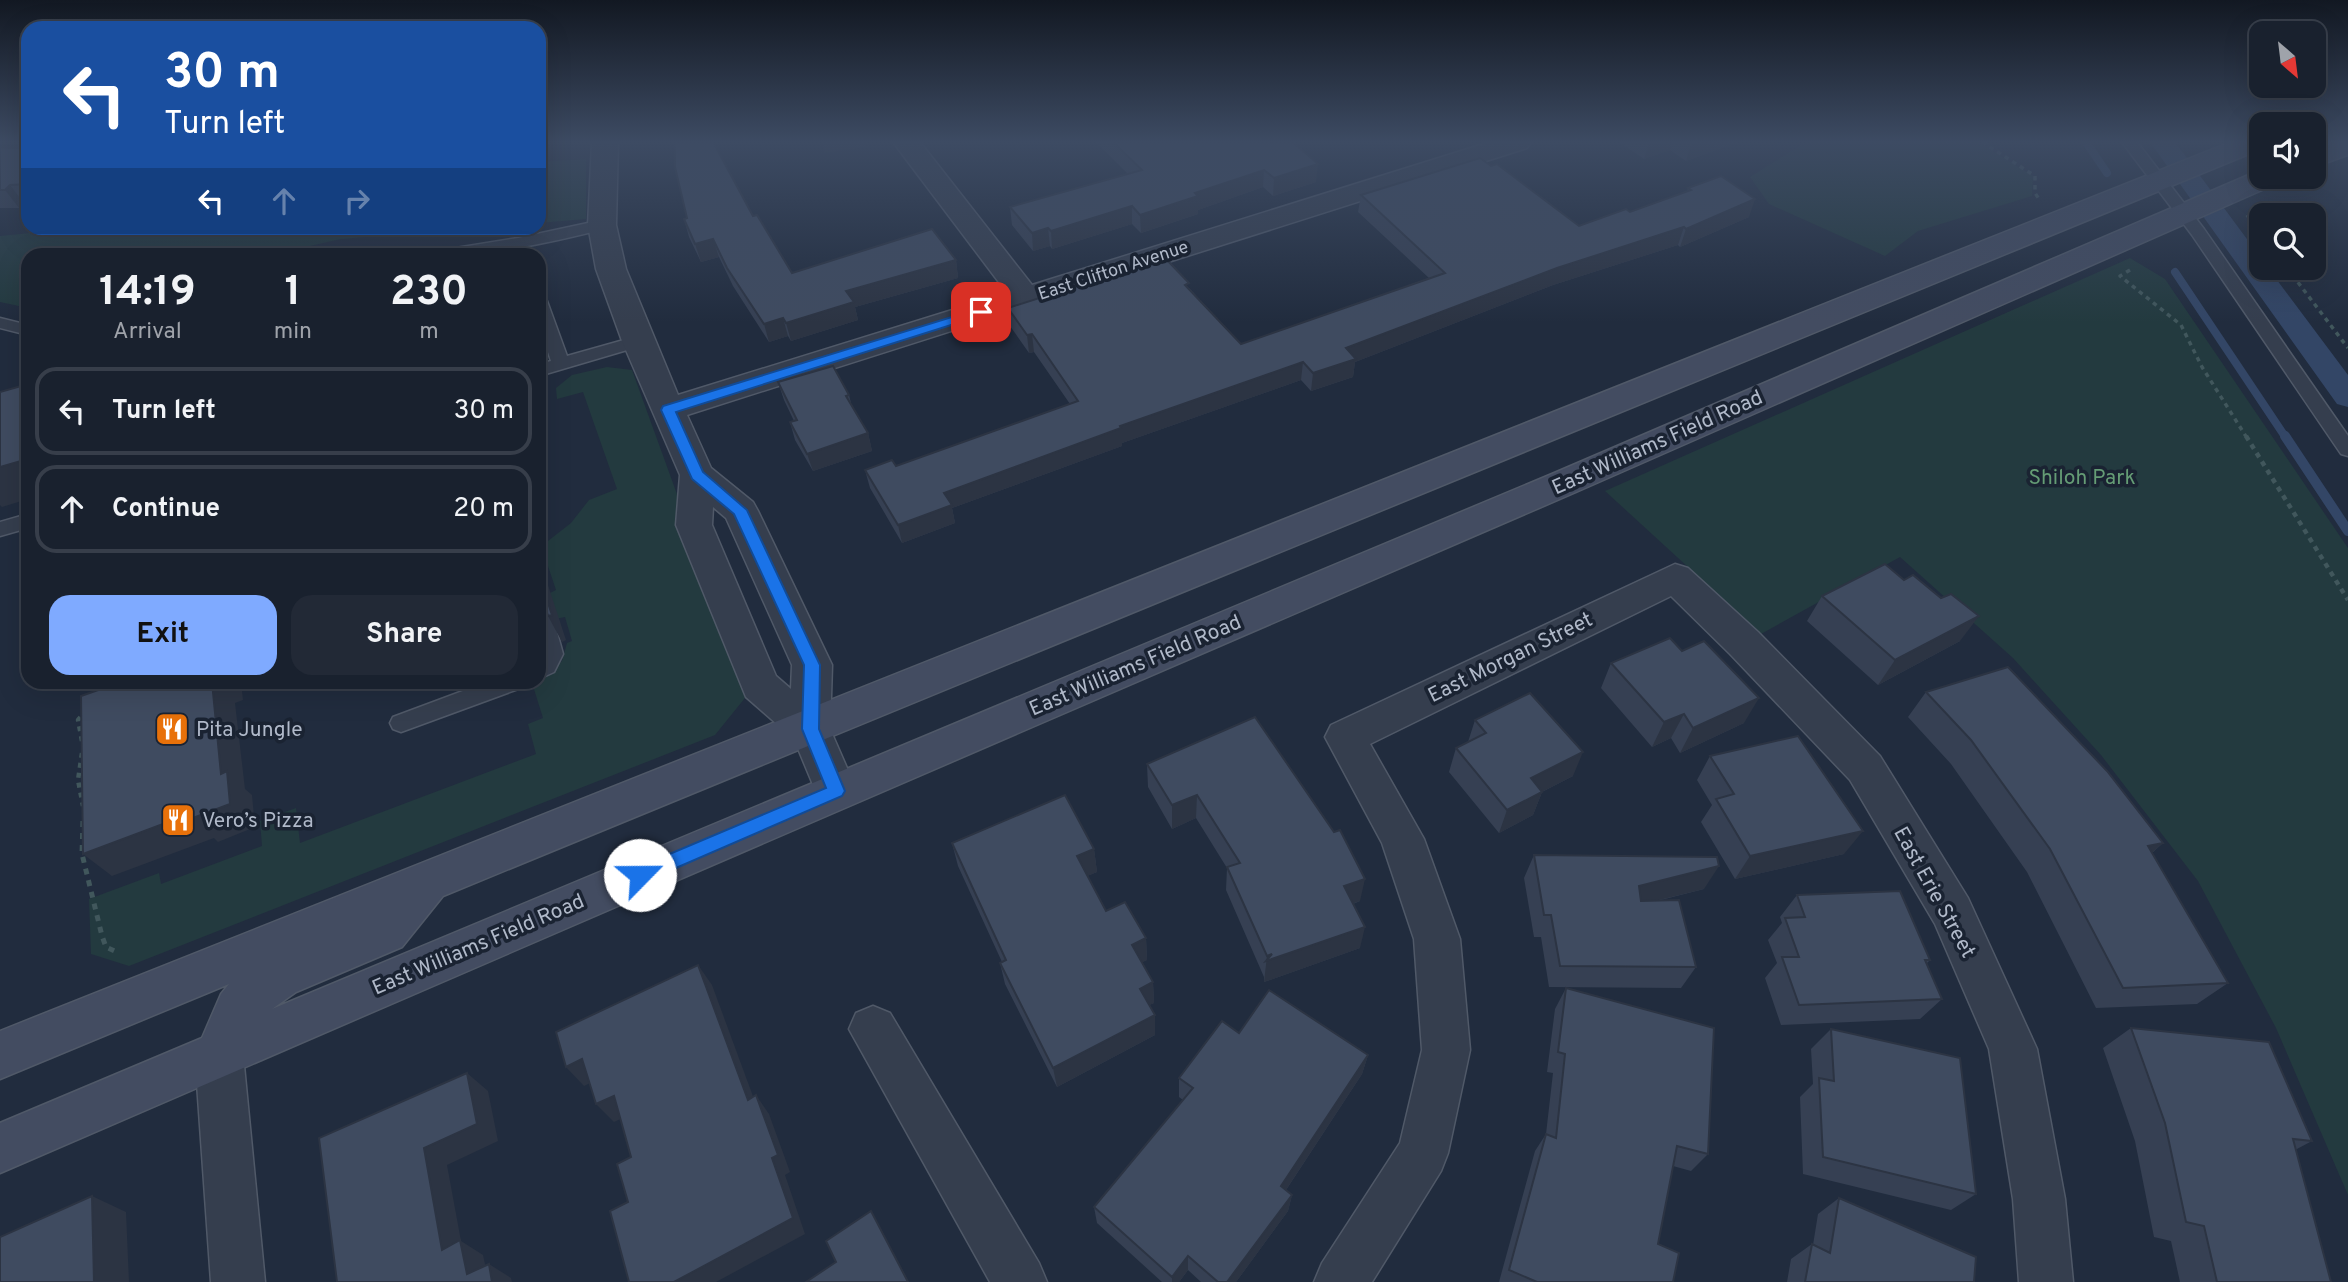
<!DOCTYPE html>
<html lang="en">
<head>
<meta charset="utf-8">
<style>
  body { margin:0; font-family:Overpass,sans-serif; background:#222936; color:#f1f3f6; height:100vh; display:flex; flex-direction:column; font-size:26px; white-space:nowrap }
  * { box-sizing:border-box; margin:0 }
  p { font-size:23px; color:#9fa3aa }
  .icon { flex:none; width:38px; height:38px; fill:none; stroke:currentColor; stroke-width:2; stroke-linecap:round; stroke-linejoin:round }
  .map { position:relative; flex:1; overflow:hidden }
  .details { position:absolute; left:21px; top:248px; width:525px; height:441px; display:flex; flex-direction:column; background:#19212e; border-radius:21px; box-shadow:0 7px 28px #0002,0 0 0 2px #373e4a }
  .details>* { flex:none }
  .top-card { position:absolute; left:21px; top:21px; width:525px; height:214px; border-radius:21px; box-shadow:0 7px 28px #0002,0 0 0 2px #373e4a; background:#1a4fa0; color:#fff; overflow:hidden }
  .needle { width:46px; rotate:152deg }
  .tools { position:absolute; left:2249px; top:21px; display:grid; gap:14px }
  .tools a { display:grid; place-items:center; width:77px; height:77px; border-radius:14px; background:#19212e; box-shadow:0 7px 28px #0002,0 0 0 2px #373e4a; font-size:35px }
  .pin { position:absolute; display:grid; place-items:center; width:60px; height:60px; color:#fff; margin:-30px; border-radius:14px; box-shadow:0 4px 10px #0006 }
  .me { position:absolute; width:77px; margin:-38px; rotate:67deg; stroke-linejoin:round; filter:drop-shadow(0 0 5px #0008) }
  .turn { display:flex; align-items:center; gap:24px; height:147px; padding:0 28px; font-size:32px }
  .turn .icon { width:91px; height:91px; stroke-width:2.5 }
  .turn b { display:block; font-size:49px; line-height:60px }
  .lanes { display:flex; align-items:center; height:66px; padding:0 28px; background:#0003; justify-content:center; gap:35px; direction:ltr }
  .lanes .off { opacity:.35 }
  .eta { display:flex; justify-content:space-evenly; align-items:center; height:119px; text-align:center }
  .eta b { font-size:42px; font-weight:700; line-height:49px }
  .primary-button { display:flex; gap:14px; margin-top:auto; padding:14px 28px }
  .primary-button a { flex:1; height:80px; border-radius:21px; background:#7faaff; color:#111; font-size:28px; font-weight:700; line-height:80px; text-align:center }
  .primary-button a+a { background:#222936; color:#f1f3f6 }
  ul { padding:0; list-style:none }
  li { display:flex; align-items:center; gap:21px; height:88px; margin:0 14px 10px; padding:0 14px; border:4px solid #373e4a; border-radius:21px }
  li div { flex:1 }
  li b { display:block; font-size:26px }
  li em { font-style:normal }
  .map>svg:first-child { display:block }
  .green { fill:#233a3f }
  .lines { fill:none; stroke-linecap:round; stroke-linejoin:round }
  .stream-far1 { stroke:#334666; stroke-width:8 }
  .stream { stroke:#334666; stroke-width:10 }
  .canal { fill:#334666; fill-rule:evenodd }
  .lane-casing { stroke:#505968; stroke-width:3 }
  .street-casing { stroke:#505968; stroke-width:3 }
  .secondary-casing { stroke:#505968; stroke-width:3 }
  .path-far2 { stroke:#41575c; stroke-width:3.5; stroke-dasharray:4.5 4.5; stroke-linecap:butt }
  .path-far1 { stroke:#41575c; stroke-width:4.5; stroke-dasharray:5 5; stroke-linecap:butt }
  .path { stroke:#41575c; stroke-width:5; stroke-dasharray:6 6; stroke-linecap:butt }
  .lane { fill:#353e4e; fill-rule:evenodd }
  .street { fill:#353e4e; fill-rule:evenodd }
  .secondary { fill:#434c61; fill-rule:evenodd }
  .wall { fill:#364053 }
  .shaded-wall { fill:#2c3443 }
  .building { fill:#3f4b60; stroke:#2c3443; stroke-width:2 }
  .route { fill:#1a73e8; stroke:#114b97; stroke-width:2 }
  .labels { text-anchor:middle; stroke-width:7; stroke-linejoin:round; paint-order:stroke }
  .far-street-label { font-size:18px; fill:#b0b9c9; stroke:#1a2332 }
  .street-label { font-size:21px; fill:#b0b9c9; stroke:#1a2332 }
  .park-label { font-size:21px; fill:#659c75; stroke:#1a2332 }
  .poi-label { font-size:21px; fill:#b0b9c9; stroke:#1a2332; text-anchor:start }
</style>
</head>
<body>
<div class="map">
<svg width="2348" height="1282" viewBox="0 0 2348 1282">
  <rect width="100%" height="100%" fill="#212c3e"/>
  <!-- green -->
  <g class="green">
    <path d="M1806 142H1978L2033 176 2032 196 1918 231 1885 256 1769 204 1750 177Z"/>
    <path d="M586 159V219L539 223V162Z"/>
    <path d="M83 228H478L341 239 270 255 28 256V308L0 302V236Z"/>
    <path d="M2130 258 2165 279 2348 548V1195L2276 1028 2198 881 2101 755 2013 658 1900 557 1761 634 1605 491Z"/>
    <path d="M607 367 632 370 749 693 715 735 129 966 91 954 89 899 159 873 161 884 262 846 260 821 296 808 300 843 536 754 528 724 543 718 533 686 562 661 567 643 572 641 565 617 555 619 548 594 556 590 548 566 540 568 539 548 571 523 589 500 617 489 583 392 557 399 556 388 572 375Z"/>
  </g>
  <g class="lines">
    <!-- stream-far1 -->
    <g class="stream-far1">
      <path d="M2086 142 2107 173"/>
      <path d="M2175 272 2286 438"/>
    </g>
    <!-- stream -->
    <path class="stream" d="M2285 436 2348 531"/>
    <!-- canal -->
    <path class="canal" d="M2150 142H2175L2261 258V268H2268L2348 375V407L2337 404Z"/>
    <!-- lane casing -->
    <g class="lane-casing">
      <g id="lane">
        <path d="M2122 142H2137L2204 229 2348 436V456L2341 454 2192 235Z"/>
        <path d="M602 220 608 222 610 225 608 228C549 243 490 256 429 256L437 251 518 238Z"/>
        <path d="M539 296 547 301 567 356 638 336 647 341 644 345 539 376V364L551 361 539 325Z"/>
        <path d="M0 318 28 325V335L0 328Z"/>
        <path d="M28 514V528L0 536V522Z"/>
        <path d="M539 595 546 597 549 603 563 654 554 672 539 679 541 654Z"/>
        <path d="M487 682H524L521 688 401 732 393 729 390 723 393 717Z"/>
      </g>
    </g>
    <!-- street casing -->
    <g class="street-casing">
      <g id="street">
        <path d="M592 142H618L616 225 626 269 678 395 1007 293 893 142H920L1032 285 1490 142H1531L1527 148 687 415 711 468 753 502 758 511 832 665 830 729 857 791 851 804 836 809 821 804 794 739 746 697 676 525 680 475 622 341 596 269 588 225ZM713 507 726 518 792 665 791 689 776 676 712 525Z"/>
        <path d="M1675 564 1688 568 1758 632 1880 756 1968 898 2037 1049 2065 1199 2073 1282H2019L2013 1199 1989 1049 1935 924 1850 780 1730 654 1671 596 1370 744 1424 839 1460 939 1470 1050 1448 1153 1441 1171 1372 1282H1314L1322 1263 1400 1143 1422 1050 1414 939 1382 843 1325 737 1331 725Z"/>
        <path d="M873 1006 890 1013 1039 1263 1047 1282H990L849 1029 856 1013Z"/>
        <path d="M219 1031 236 1038 243 1055 265 1282H211L195 1055 202 1038Z"/>
      </g>
    </g>
    <!-- secondary casing -->
    <g class="secondary-casing">
      <g id="secondary">
        <path d="M2231 142H2261V149L443 896 402 947 296 992 272 1009 1552 474 2258 171H2261V177H2282L2278 183 1576 492 0 1173V1123L202 1038 221 994 229 984 0 1079V1031Z"/>
        <path d="M2331 142H2348V155L2314 167V150Z"/>
      </g>
    </g>
    <!-- path-far2 -->
    <g class="path-far2">
      <path d="M1982 142 2035 176V193L2039 199"/>
      <path d="M2247 215 2261 234"/>
      <path d="M2287 268 2348 348"/>
      <path d="M2130 270 2120 276 2181 325 2202 367 2247 438"/>
    </g>
    <!-- path-far1 -->
    <g class="path-far1">
      <path d="M2246 436 2348 600"/>
      <path d="M98 694 99 682"/>
      <path d="M82 741 78 720 84 713"/>
      <path d="M82 753 78 780 83 806"/>
    </g>
    <!-- path -->
    <path class="path" d="M83 821 82 854 102 936 106 947 117 952"/>
    <!-- lane -->
    <use href="#lane" class="lane"/>
    <!-- street -->
    <use href="#street" class="street"/>
    <!-- secondary -->
    <use href="#secondary" class="secondary"/>
  </g>
  <!-- wall -->
  <g class="wall">
    <path d="M539 142H547L546 145H539Z"/>
    <path d="M1096 142H1293L1316 182 1273 196 1263 187 1198 210V214L1141 233 1132 224 1052 249 1050 246 1033 251 1012 225 1010 207 1128 174Z"/>
    <path d="M1619 142H1739L1686 161 1670 150 1644 159Z"/>
    <path d="M0 147 8 148H28V202H23L19 208H0Z"/>
    <path d="M1491 166 1579 226 1630 212 1687 192 1688 188 1749 217 1680 247 1678 245 1553 285 1355 362 1353 377 1311 391 1301 380 1122 443V446L952 508 955 523 902 543 870 488 865 470 896 466 1070 404 1034 352 1029 353 1010 326 1008 308 1189 288 1241 344 1429 278 1358 212 1361 195Z"/>
    <path d="M753 216 792 273 956 260 958 278 855 307 858 320 791 341 788 336 769 342 733 286 719 257 701 262 689 237 684 219Z"/>
    <path d="M778 382 849 395 852 407 868 433 872 451 813 471 795 440 790 422 794 421 784 400Z"/>
    <path d="M1822 596 1960 641 1878 685 1807 621Z"/>
    <path d="M1611 663 1744 723 1680 753 1671 738 1652 747 1601 688Z"/>
    <path d="M1926 692 2163 843 2152 853 2228 983 2197 1004 2096 1008 2027 872 1951 764 1908 717Z"/>
    <path d="M1255 717 1360 901 1353 904 1360 948 1264 982V977L1226 890 1227 868 1196 818 1172 829 1148 787 1147 764Z"/>
    <path d="M1475 720 1573 776 1542 792 1533 815 1499 833 1449 772 1456 748 1468 742Z"/>
    <path d="M1710 756 1844 854 1735 879 1701 822 1712 805 1697 780Z"/>
    <path d="M952 843 1094 849 1097 872 1087 876 1106 911 1146 938 1147 960 1142 962 1153 982 1154 1003 1149 1005 1155 1015V1035L1057 1087 1005 984 1000 963 1002 962 958 866Z"/>
    <path d="M1534 855 1704 889 1657 901 1696 967 1681 988 1549 987 1541 937H1534L1524 878Z"/>
    <path d="M1797 895 1930 960 1927 963 1942 999 1920 1019 1781 1025 1765 978 1777 963 1768 940 1782 923 1780 917Z"/>
    <path d="M1566 988 1708 1154 1691 1171 1673 1166 1658 1244 1673 1282H1499L1535 1151 1546 1134 1553 1073 1547 1072 1555 1009Z"/>
    <path d="M2131 1028 2312 1141 2295 1150 2331 1282H2180L2171 1241 2154 1237 2135 1141 2103 1048Z"/>
    <path d="M1831 1029 1976 1194 1951 1210 1803 1174 1800 1097 1813 1084 1811 1049Z"/>
    <path d="M1239 1033 1368 1055 1362 1074 1286 1190 1292 1195 1288 1211 1236 1282H1201L1188 1270 1179 1282H1162L1097 1223 1094 1207 1183 1100 1179 1097V1078Z"/>
    <path d="M1839 1198 1974 1282H1787L1791 1259 1812 1244 1813 1245 1818 1214Z"/>
  </g>
  <!-- shaded-wall -->
  <g class="shaded-wall">
    <path d="M822 142H865L866 147 824 153Z"/>
    <path d="M1673 142 1670 150 1644 159 1649 143Z"/>
    <path d="M1697 142H1739L1686 161 1691 144Z"/>
    <path d="M1318 164 1316 182 1273 196 1274 178Z"/>
    <path d="M1264 170 1263 187 1198 210V214L1141 233 1140 215 1195 193Z"/>
    <path d="M10 185 23 202 19 208 5 190Z"/>
    <path d="M1755 199 1749 217 1680 247 1686 229Z"/>
    <path d="M1132 206V224L1052 249 1051 231Z"/>
    <path d="M1684 227 1678 245 1553 285 1355 362 1353 377 1311 391 1313 373 1346 348 1557 268Z"/>
    <path d="M1048 228 1050 246 1033 251 1032 233Z"/>
    <path d="M713 239 719 257 701 262 695 244Z"/>
    <path d="M956 260 958 278 855 307 858 320 791 341 786 323 846 291Z"/>
    <path d="M783 318 788 336 769 342 764 324Z"/>
    <path d="M1032 334 1034 352 1029 353 1027 335Z"/>
    <path d="M1303 362 1301 380 1122 443V446L952 508 955 523 902 543 898 525 944 493 1120 426Z"/>
    <path d="M868 433 872 451 813 471 807 454Z"/>
    <path d="M28 459V499L2 507 0 505V467Z"/>
    <path d="M539 563 543 570 566 640 562 642 548 616 539 576Z"/>
    <path d="M1979 616 1960 641 1878 685 1895 660Z"/>
    <path d="M212 682H241L243 700 235 703 245 789 252 795 255 827 218 842 214 838 112 876 83 854 192 813 221 774Z"/>
    <path d="M437 682H467L443 691Z"/>
    <path d="M1759 698 1744 723 1680 753 1693 728Z"/>
    <path d="M1684 714 1671 738 1652 747 1664 722Z"/>
    <path d="M1583 752 1573 776 1522 802 1531 778Z"/>
    <path d="M1542 792 1533 815 1499 833 1507 810Z"/>
    <path d="M1197 795 1196 818 1172 829V805Z"/>
    <path d="M1863 831 1844 854 1735 879 1750 856Z"/>
    <path d="M2163 843 2137 866 2148 846Z"/>
    <path d="M1094 849 1097 872 1080 879 1077 856Z"/>
    <path d="M1719 866 1704 889 1626 908 1639 886Z"/>
    <path d="M1365 879 1360 901 1340 908 1344 886Z"/>
    <path d="M1365 927 1360 948 1264 982 1267 956 1272 954Z"/>
    <path d="M1146 938 1147 960 1133 967 1132 945Z"/>
    <path d="M698 965 712 985 761 1118 748 1100Z"/>
    <path d="M1153 982 1154 1003 1141 1009 1140 989Z"/>
    <path d="M1155 1015V1035L1057 1087 1053 1068Z"/>
    <path d="M1368 1055 1362 1074 1278 1202 1281 1186Z"/>
    <path d="M582 1059 600 1078 584 1086 566 1067Z"/>
    <path d="M467 1073 488 1091 498 1141 447 1165 461 1241 483 1255 489 1282 467 1274 442 1250 424 1148Z"/>
    <path d="M756 1095 769 1114 790 1172 785 1175 805 1234 716 1282H674L772 1158Z"/>
    <path d="M614 1096 631 1114 614 1122 596 1104Z"/>
    <path d="M1292 1195 1288 1211 1236 1282H1227Z"/>
    <path d="M92 1196 126 1212 129 1282H94Z"/>
    <path d="M871 1211 880 1227 909 1282H908Z"/>
    <path d="M1188 1256V1270L1179 1282H1172V1277Z"/>
    <path d="M489 1264 511 1278 512 1282H492Z"/>
  </g>
  <!-- building -->
  <g class="building">
    <path d="M675 142H713L753 216 757 215 792 273 932 229 956 260 846 291 854 302 786 323 783 318 764 324 727 268 713 239 695 244 684 219 687 218 675 167Z"/>
    <path d="M1113 142H1293L1318 164 1274 178 1264 170 1195 193 1198 196 1140 215 1132 206 1051 231 1048 228 1032 233 1010 207 1142 170Z"/>
    <path d="M0 147 8 148H28V184L10 185 5 190H0Z"/>
    <path d="M1480 158 1491 166 1497 164 1579 226 1626 209 1630 212 1691 190 1688 188 1721 176 1755 199 1686 229 1684 227 1557 268 1346 348 1356 359 1313 373 1303 362 1120 426 1121 428 944 493 952 505 898 525 865 470 892 460 896 466 1078 401 1032 334 1027 335 1008 308 1165 258 1189 283 1185 285 1241 344 1445 273 1361 195Z"/>
    <path d="M288 252 289 256H274Z"/>
    <path d="M833 366 849 395 846 396 868 433 807 454 790 422 797 420 778 382Z"/>
    <path d="M28 384V459L0 467V392Z"/>
    <path d="M1885 564 1904 580 1913 575 1941 598 1951 594 1979 616 1895 660 1822 596Z"/>
    <path d="M539 576 552 615 548 616 539 587Z"/>
    <path d="M1670 638 1682 651 1704 641 1759 698 1693 728 1684 714 1664 722 1611 663Z"/>
    <path d="M2008 667 2107 771 2163 843 2148 846 2228 983 2123 988 2050 849 1971 740 1926 692Z"/>
    <path d="M121 682H212L221 774 227 771 230 804 193 818 192 813 83 854 81 696Z"/>
    <path d="M1530 693 1583 752 1531 778 1542 792 1507 810 1456 748 1486 733 1475 720Z"/>
    <path d="M1255 717 1334 832 1340 830 1365 879 1344 886 1365 927 1266 961 1272 954 1267 956 1227 867 1240 863 1197 795 1172 805 1147 764Z"/>
    <path d="M1798 736 1863 831 1750 856 1716 799 1734 794 1710 756Z"/>
    <path d="M1065 795 1094 849 1077 856 1106 911 1125 902 1146 938 1132 945 1153 982 1140 989 1155 1015 1053 1068 1000 963 1006 960 952 843Z"/>
    <path d="M1534 855 1717 857 1719 866 1639 886 1641 901 1679 900 1696 967 1560 966 1551 915H1544Z"/>
    <path d="M1900 891 1930 960H1925L1942 999 1799 1005 1782 957H1799L1785 918 1805 917 1797 895Z"/>
    <path d="M698 965 748 1100 756 1095 778 1155 772 1158 793 1218 674 1282H629L610 1211 628 1202 617 1164 631 1157 614 1096 596 1104 582 1059 566 1067 556 1032Z"/>
    <path d="M1566 988 1714 1028 1708 1154 1677 1146 1658 1244 1679 1253 1673 1282H1537L1509 1270 1546 1134 1556 1138 1565 1054 1558 1052Z"/>
    <path d="M1269 990 1368 1055 1281 1186 1292 1195 1227 1282H1218L1188 1256 1172 1277 1094 1207 1193 1088 1179 1078 1222 1021 1239 1033Z"/>
    <path d="M2131 1028 2269 1042 2312 1141 2293 1139 2331 1282H2217L2204 1226 2186 1222 2165 1123Z"/>
    <path d="M1831 1029 1960 1058 1976 1194 1823 1157 1819 1078 1834 1081Z"/>
    <path d="M467 1073 477 1124 424 1148 442 1250 460 1240 467 1274 489 1264 492 1282H337L319 1138Z"/>
    <path d="M92 1196 94 1282H0V1237Z"/>
    <path d="M1839 1198 1976 1257 1974 1282H1805L1812 1244 1830 1253Z"/>
    <path d="M871 1211 908 1282H806L836 1262 826 1241Z"/>
  </g>
  <!-- sky -->
  <linearGradient id="sky" x2="0" y2="1"><stop stop-color="#121822"/><stop offset="0.44" stop-color="#3d4b63"/><stop offset="1" stop-color="#3d4b63" stop-opacity="0"/></linearGradient>
  <rect width="2348" height="322" fill="url(#sky)"/>
  <!-- route -->
  <path class="route" d="M981 308 986 309V314L676 412 703 472 747 510 820 665 819 729 845 791 842 796 646 881 640 883 634 881 631 875 634 869 826 788 802 729 804 665 734 514 692 479 661 410 663 406Z"/>
  <!-- icons -->
  <defs>
    <g id="restaurant-square" transform="scale(1.75)"><rect x="-9" y="-9" width="18" height="18" rx="4" fill="#e8710a" stroke="#1a2332"/><path d="M-5-6h1v4h1v-4h1v4h1v-4h1v5L-1.5 .5V6h-2V.5L-5-1ZM5-6V6H3V1.5H1.5Q1.5-4 5-6Z" fill="#fff"/></g>
  </defs>
  <g fill-rule="evenodd">
    <use href="#restaurant-square" x="172" y="729"/>
    <use href="#restaurant-square" x="178" y="820"/>
  </g>
  <g class="labels">
    <!-- far-street labels -->
    <g class="far-street-label">
      <text transform="translate(1113 270) rotate(-18)" y="6">East Clifton Avenue</text>
    </g>
    <!-- street labels -->
    <g class="street-label">
      <text transform="translate(1657 442) rotate(-24)" y="7">East Williams Field Road</text>
      <text transform="translate(1510 657) rotate(-26)" y="7">East Morgan Street</text>
      <text transform="translate(1135 665) rotate(-23)" y="7">East Williams Field Road</text>
      <text transform="translate(1935 892) rotate(61)" y="7">East Erie Street</text>
      <text transform="translate(478 944) rotate(-23)" y="7">East Williams Field Road</text>
    </g>
    <!-- park labels -->
    <g class="park-label">
      <text x="2082" y="484">Shiloh Park</text>
    </g>
    <!-- poi labels -->
    <g class="poi-label">
      <text x="196" y="736">Pita Jungle</text>
      <text x="202" y="827">Vero’s Pizza</text>
    </g>
  </g>
</svg>
<div class="tools">
<a><svg class="needle" viewBox="-14 -14 28 28"><path d="M0-13l5 13h-10z" fill="#e53935"/><path d="M0 13l5-13h-10z" fill="#9fa3aa"/></svg></a>
<a><svg class="icon" aria-label="sound" viewBox="0 0 24 24"><path d="M4 9h4l5-4v14l-5-4H4zM17 9q2 3 0 6"/></svg></a>
<a><svg class="icon" aria-label="search" viewBox="0 0 24 24"><circle cx="10" cy="10" r="6"/><path d="M15 15l6 6"/></svg></a>
</div>
<div class="pin" style="left:981px;top:312px;background:#d93025"><svg class="icon" aria-label="arrive" viewBox="0 0 24 24"><path d="M6 21V4h12l-3 4 3 4H6"/></svg></div>
<svg class="me" style="left:640px;top:875px" viewBox="-20 -20 40 40"><circle r="19" fill="#fff"/><path d="M0-13L10 11 0 6-10 11z" fill="#1a73e8"/></svg>
<div class="top-card">
<div class="turn"><svg class="icon" aria-label="left" viewBox="0 0 24 24"><path d="M17 20v-9H6M10 6l-5 5 5 5"/></svg><div><b>30 m</b>Turn left</div></div>
<div class="lanes"><svg class="icon" aria-label="left" viewBox="0 0 24 24"><path d="M17 20v-9H6M10 6l-5 5 5 5"/></svg><svg class="icon off" aria-label="ahead" viewBox="0 0 24 24"><path d="M12 20V5M6 11l6-6 6 6"/></svg><svg class="icon off" aria-label="right" viewBox="0 0 24 24"><path d="M7 20v-9h11M14 6l5 5-5 5"/></svg></div>
</div>
<section class="details">
<div class="eta">
<div><b>14:19</b><p>Arrival</p></div>
<div><b>1</b><p>min</p></div>
<div><b>230</b><p>m</p></div>
</div>
<ul>
<li><svg class="icon" aria-label="left" viewBox="0 0 24 24"><path d="M17 20v-9H6M10 6l-5 5 5 5"/></svg><div><b>Turn left</b></div><em>30 m</em></li>
<li><svg class="icon" aria-label="ahead" viewBox="0 0 24 24"><path d="M12 20V5M6 11l6-6 6 6"/></svg><div><b>Continue</b></div><em>20 m</em></li>
</ul>
<div class="primary-button"><a>Exit</a><a>Share</a></div>
</section>
</div>
</body>
</html>
